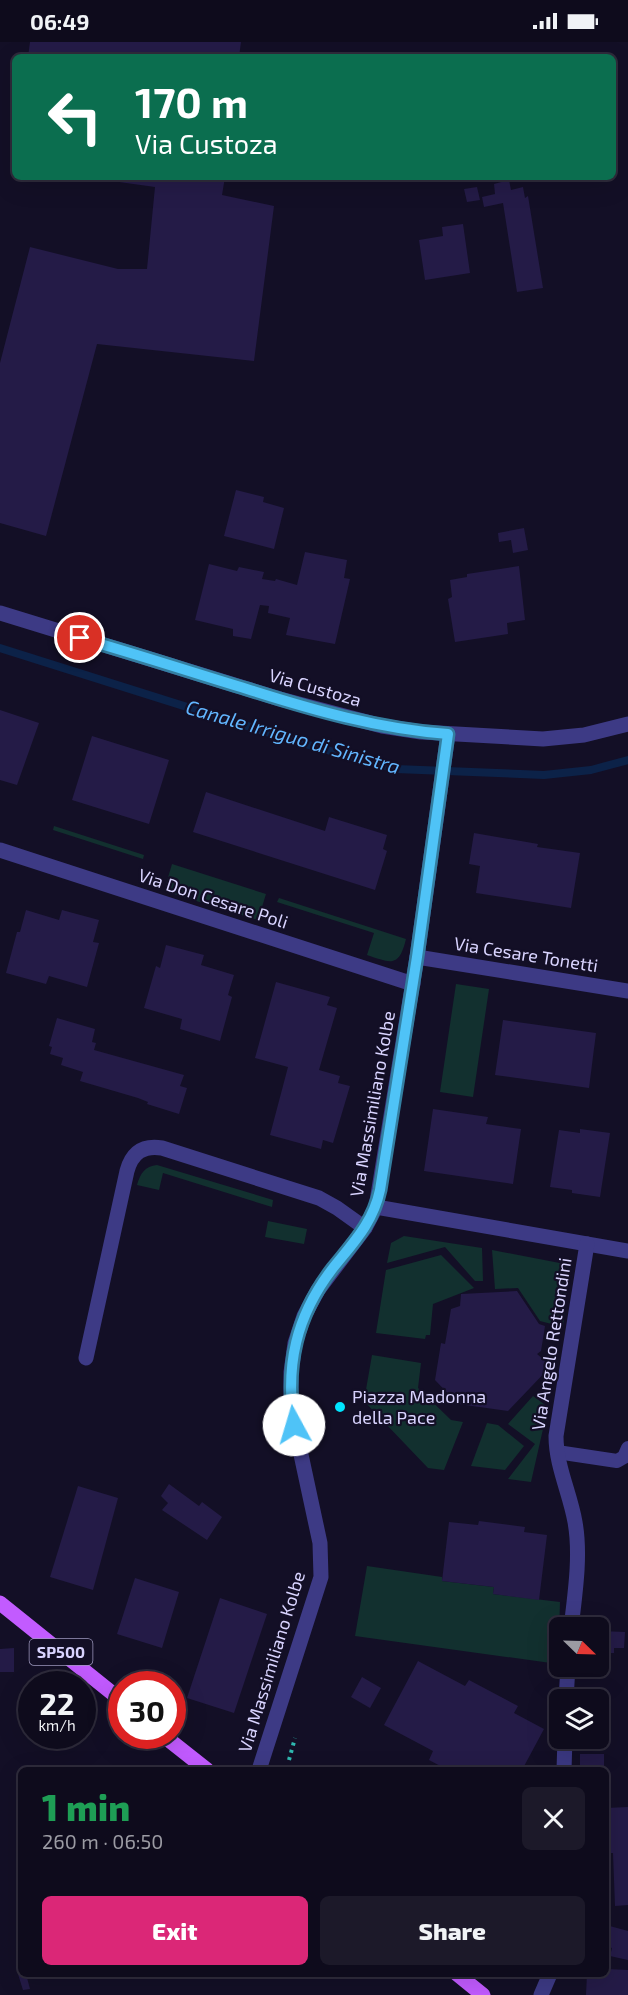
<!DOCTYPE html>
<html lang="en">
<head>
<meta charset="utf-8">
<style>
  body { margin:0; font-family:"Exo 2",sans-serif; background:#1c1929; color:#f1f3f6; height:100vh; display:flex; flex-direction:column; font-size:22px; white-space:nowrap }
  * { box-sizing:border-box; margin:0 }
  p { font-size:20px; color:#9b9ba3 }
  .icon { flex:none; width:33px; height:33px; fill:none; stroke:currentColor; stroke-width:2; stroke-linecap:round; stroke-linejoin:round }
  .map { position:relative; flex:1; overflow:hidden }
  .panel { position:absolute; left:18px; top:1725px; width:591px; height:210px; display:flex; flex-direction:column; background:#0e0b1c; border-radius:9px; box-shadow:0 6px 24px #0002,0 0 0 2px #2e2b3b }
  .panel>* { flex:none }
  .top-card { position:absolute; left:12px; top:12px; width:604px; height:126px; border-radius:9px; box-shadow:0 6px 24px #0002,0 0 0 2px #2e2b3b; background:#0b6e4f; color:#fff; overflow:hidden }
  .needle { width:39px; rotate:113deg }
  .fabs { position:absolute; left:549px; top:1575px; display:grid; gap:12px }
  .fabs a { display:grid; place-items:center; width:60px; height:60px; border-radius:9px; background:#0e0b1c; box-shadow:0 6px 24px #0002,0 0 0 2px #2e2b3b; font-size:30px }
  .speed { position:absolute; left:18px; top:1629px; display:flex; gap:12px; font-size:30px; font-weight:700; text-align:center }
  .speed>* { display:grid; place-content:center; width:78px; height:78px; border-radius:50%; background:#0e0b1c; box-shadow:0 6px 24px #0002,0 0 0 2px #2e2b3b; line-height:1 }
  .speed small { font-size:15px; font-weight:400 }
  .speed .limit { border:9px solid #d22; background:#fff; color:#111 }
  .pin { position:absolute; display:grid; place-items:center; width:51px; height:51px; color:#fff; margin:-26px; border:3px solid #fff; border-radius:50%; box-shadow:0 2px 6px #0007 }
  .me { position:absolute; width:66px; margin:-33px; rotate:354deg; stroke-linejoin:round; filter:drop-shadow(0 0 4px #0008) }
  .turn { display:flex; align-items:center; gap:21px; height:126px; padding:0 24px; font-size:27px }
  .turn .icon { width:78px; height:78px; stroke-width:2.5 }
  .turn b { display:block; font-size:42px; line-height:51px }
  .round { display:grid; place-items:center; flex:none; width:63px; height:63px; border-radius:9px; background:#1c1929 }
  .headline { display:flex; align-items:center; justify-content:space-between; height:102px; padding:0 24px }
  h1 { font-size:36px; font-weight:800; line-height:45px; color:#1e9e55 }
  .button { display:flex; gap:12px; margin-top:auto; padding:12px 24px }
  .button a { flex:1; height:69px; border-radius:9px; background:#db2777; color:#fff; font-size:24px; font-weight:800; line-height:69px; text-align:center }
  .button a+a { background:#1c1929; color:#f1f3f6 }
  .status { display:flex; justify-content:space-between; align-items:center; height:42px; padding:0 30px; background:#0e0b1c; direction:ltr }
  .status svg { height:16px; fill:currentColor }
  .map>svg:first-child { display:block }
  .green { fill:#12302f }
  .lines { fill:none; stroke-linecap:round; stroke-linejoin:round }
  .stream { stroke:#0c2248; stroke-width:8 }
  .building { fill:#241b47 }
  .path { stroke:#2fb8b0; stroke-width:4; stroke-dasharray:3 4.5; stroke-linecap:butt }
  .lane { stroke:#3d3a85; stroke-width:14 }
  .street { stroke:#3d3a85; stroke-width:15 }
  .primary { stroke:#c25bff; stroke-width:15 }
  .route-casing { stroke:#337fa1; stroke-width:15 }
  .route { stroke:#4fc3f7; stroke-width:10 }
  .poi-dot { fill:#00e5ff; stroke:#130f26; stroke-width:2 }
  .labels { text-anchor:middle; stroke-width:4.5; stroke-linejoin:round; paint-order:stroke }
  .shield { fill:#130f26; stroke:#9e99be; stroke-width:1.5 }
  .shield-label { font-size:16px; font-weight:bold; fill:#d9d4ff }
  .street-label { font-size:18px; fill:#d9d4ff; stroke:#130f26 }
  .poi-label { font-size:18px; fill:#d9d4ff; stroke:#130f26; text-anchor:start }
  .water-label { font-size:20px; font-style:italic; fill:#62b6ff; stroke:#130f26 }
</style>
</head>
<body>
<div class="status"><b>06:49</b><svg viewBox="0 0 49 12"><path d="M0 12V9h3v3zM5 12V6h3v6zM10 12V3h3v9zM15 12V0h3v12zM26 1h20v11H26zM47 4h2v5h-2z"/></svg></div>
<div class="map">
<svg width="628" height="1953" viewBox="0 0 628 1953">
  <rect width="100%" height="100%" fill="#130f26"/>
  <!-- green -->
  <g class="green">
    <path d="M54 784 144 813 143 817 53 788Z"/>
    <path d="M172 822 266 852 258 878 164 849Z"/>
    <path d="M279 856 406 897C399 926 391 921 367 913L374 891 277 860Z"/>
    <path d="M456 942 489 947 473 1055 440 1050Z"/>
    <path d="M157 1123 273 1158 272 1165 163 1131 159 1148 137 1143C140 1132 145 1124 157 1123Z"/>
    <path d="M268 1179 307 1187 304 1202 265 1195Z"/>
    <path d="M404 1194 482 1206 483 1239H475L445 1205 387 1221 391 1201Z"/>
    <path d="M492 1208 570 1223 563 1285 540 1279 518 1246 495 1247Z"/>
    <path d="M441 1213 474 1246 433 1262 430 1293H426L425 1297 376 1291 386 1228Z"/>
    <path d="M372 1313 421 1321 418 1346 451 1378 463 1380 444 1428 428 1426 364 1359Z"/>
    <path d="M533 1354 548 1365 531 1440 508 1437 535 1402 508 1382Z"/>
    <path d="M487 1381 498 1383 524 1404 505 1428 471 1424Z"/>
    <path d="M367 1524 442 1535V1539L494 1545 493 1552 560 1560 558 1622 355 1594Z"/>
  </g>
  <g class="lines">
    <!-- stream -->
    <path class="stream" d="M0 606 298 700 396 727 544 733 591 728 628 718"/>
  </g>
  <!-- building -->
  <g class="building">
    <path d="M30 0H241L239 15H28Z"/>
    <path d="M83 135H225L222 153 274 164 254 319 97 302 46 494 0 481V321L30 205 118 227H147L155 145Z"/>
    <path d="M509 138 511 148 523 145 525 156 528 154 543 246 517 250 503 161 484 165 482 155 495 152 494 142Z"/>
    <path d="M477 145 480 158 467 160 464 147Z"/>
    <path d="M463 182 470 231 425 238 419 198 443 194 442 185Z"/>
    <path d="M236 448 264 455 263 460 284 466 274 507 224 494Z"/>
    <path d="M524 486 528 508 513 511 511 498 499 500 498 491Z"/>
    <path d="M305 510 347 518 344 536 350 537 335 602 286 593 290 576 268 571 269 564 260 563 251 597 233 594V587L195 578 209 522 237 529 239 525 264 530 262 537 275 539 276 537 297 543Z"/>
    <path d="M519 524 525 578 507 581 508 592 455 600 448 557 452 555 450 538 467 535V532Z"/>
    <path d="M0 668 39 681 17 743 0 738Z"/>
    <path d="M92 694 169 718 149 782 72 758Z"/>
    <path d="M206 750 325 789 329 775 387 793 383 807 387 809 375 848 193 790Z"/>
    <path d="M474 791 538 802 537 805 580 811 571 866 476 851 480 824 469 822Z"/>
    <path d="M26 868 59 878 62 868 99 878 93 900 99 901 87 945 49 934 46 942 6 931 17 890H20Z"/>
    <path d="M166 903 204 913 201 923 234 933 228 953 232 955 220 999 180 987 182 977 144 966 156 924 160 926Z"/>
    <path d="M276 940 330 955 327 963 337 966 319 1028 340 1034 338 1041 350 1044 333 1101 323 1098 321 1107 270 1093 288 1025 255 1016Z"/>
    <path d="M57 976 95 987 92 1000 96 1001 94 1008 184 1033 180 1044 187 1046 179 1072 147 1062 148 1060 138 1056 80 1039 83 1030 61 1023 63 1016 50 1012 52 1005 49 1004Z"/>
    <path d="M503 978 596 991 589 1046 495 1033Z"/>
    <path d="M433 1067 488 1075 486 1082 521 1087 513 1142 424 1129Z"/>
    <path d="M580 1087 610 1091 600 1155 572 1151V1148L550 1145 559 1088 580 1091Z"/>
    <path d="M517 1249 539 1282 545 1284 541 1309 537 1312 551 1324 508 1369 458 1362 435 1338 441 1301 445 1302 451 1267 460 1264 461 1252Z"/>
    <path d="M169 1442 199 1464 202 1460 222 1475 207 1498 162 1468 168 1461 161 1454Z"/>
    <path d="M78 1444 118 1456 93 1548 50 1535Z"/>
    <path d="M479 1479 525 1485 524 1490 547 1493 539 1558 493 1552 494 1545 442 1539 449 1480 478 1483Z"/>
    <path d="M135 1536 179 1550 162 1606 117 1592Z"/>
    <path d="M220 1556 267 1572 234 1671 187 1656Z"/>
    <path d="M600 1589 625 1590 624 1606H614V1611H600Z"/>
    <path d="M14 1606V1630H0V1607Z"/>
    <path d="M418 1619 465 1644 469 1638 518 1664 514 1671 544 1687 522 1728H448L429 1718 433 1709 384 1683Z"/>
    <path d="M362 1635 381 1646 370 1666 351 1655Z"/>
    <rect x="580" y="1712" width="24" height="16"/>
    <path d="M628 1765V1863L615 1864 613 1811H606V1766Z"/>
    <path d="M606 1883 628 1889V1918L610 1914 612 1906 606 1904Z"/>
    <path d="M606 1927 628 1928V1953H586L587 1932H606Z"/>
    <path d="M18 1932H26L30 1947 23 1948Z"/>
  </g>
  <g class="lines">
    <!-- path -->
    <path class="path" d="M289 1718 295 1696"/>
    <!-- lane -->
    <path class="lane" d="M557 1410 617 1419 624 1415 628 1406"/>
    <!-- street -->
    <g class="street">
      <path d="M0 571 280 657 382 684 421 690 543 697 584 693 628 682"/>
      <path d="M0 808 413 942"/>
      <path d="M417 915 628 949"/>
      <path d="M376 1165 628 1209"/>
      <path d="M86 1316 127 1129C132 1111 143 1103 162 1106L319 1156 337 1166 365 1186"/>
      <path d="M571 1586C575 1552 581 1513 575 1480 570 1451 556 1424 556 1394L587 1202"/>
      <path d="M566 1658 568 1624"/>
      <path d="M259 1728 321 1535 320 1501 291 1366V1330L295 1301 304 1274 318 1248 365 1186 376 1165 417 915 448 692"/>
      <path d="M564 1728 565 1696"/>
      <path d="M541 1953 550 1932"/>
    </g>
    <!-- primary -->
    <g class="primary">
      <path d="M0 1561 122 1659"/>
      <path d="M164 1694 207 1728"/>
      <path d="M457 1932 483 1953"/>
    </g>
  </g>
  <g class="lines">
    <!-- route casing -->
    <g class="route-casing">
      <path id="route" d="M80 596C136 612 191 630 247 647 313 668 379 687 448 692L417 915 380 1148C373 1181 353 1201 333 1226 296 1274 285 1323 294 1383"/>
    </g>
    <!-- route -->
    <use href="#route" class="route"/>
  </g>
  <!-- markers -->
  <circle class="poi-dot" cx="340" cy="1365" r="6"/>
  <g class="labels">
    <!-- shield labels -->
    <rect class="shield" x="29.5" y="1597" width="63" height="26" rx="4.5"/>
    <g class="shield-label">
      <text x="61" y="1616">SP500</text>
    </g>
    <!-- street labels -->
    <g class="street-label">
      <text transform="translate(315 646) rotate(16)" y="6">Via Custoza</text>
      <text transform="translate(213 857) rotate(18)" y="6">Via Don Cesare Poli</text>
      <text transform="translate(526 913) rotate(9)" y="6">Via Cesare Tonetti</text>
      <text transform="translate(373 1062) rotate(-80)" y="6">Via Massimiliano Kolbe</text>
      <text transform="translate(552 1302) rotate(-81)" y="6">Via Angelo Rettondini</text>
      <text transform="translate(272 1620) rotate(-73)" y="6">Via Massimiliano Kolbe</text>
    </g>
    <!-- poi labels -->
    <g class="poi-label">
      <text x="352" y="1361">Piazza Madonna<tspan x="352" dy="21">della Pace</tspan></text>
    </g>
    <!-- water labels -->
    <g class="water-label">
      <text transform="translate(293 695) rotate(16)" y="7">Canale Irriguo di Sinistra</text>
    </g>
  </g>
</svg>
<div class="fabs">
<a><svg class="needle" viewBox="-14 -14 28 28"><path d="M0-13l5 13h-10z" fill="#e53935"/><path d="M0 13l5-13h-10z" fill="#9b9ba3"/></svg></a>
<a><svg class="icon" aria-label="layers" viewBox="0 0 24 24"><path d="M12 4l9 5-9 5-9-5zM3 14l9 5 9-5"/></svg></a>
</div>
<div class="speed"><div>22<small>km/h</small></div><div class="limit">30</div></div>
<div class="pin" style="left:80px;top:596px;background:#d93025"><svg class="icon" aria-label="arrive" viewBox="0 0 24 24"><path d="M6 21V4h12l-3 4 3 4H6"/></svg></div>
<svg class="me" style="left:294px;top:1383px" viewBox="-20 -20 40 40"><circle r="19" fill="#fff"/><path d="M0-13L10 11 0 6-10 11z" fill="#4fc3f7"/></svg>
<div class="top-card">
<div class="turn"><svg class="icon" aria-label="left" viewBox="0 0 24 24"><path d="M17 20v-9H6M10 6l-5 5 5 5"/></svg><div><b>170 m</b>Via Custoza</div></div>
</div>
<section class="panel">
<div class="headline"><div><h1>1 min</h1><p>260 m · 06:50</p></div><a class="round"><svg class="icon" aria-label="close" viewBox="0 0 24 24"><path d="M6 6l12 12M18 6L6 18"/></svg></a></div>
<div class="button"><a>Exit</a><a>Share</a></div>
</section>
</div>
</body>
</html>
